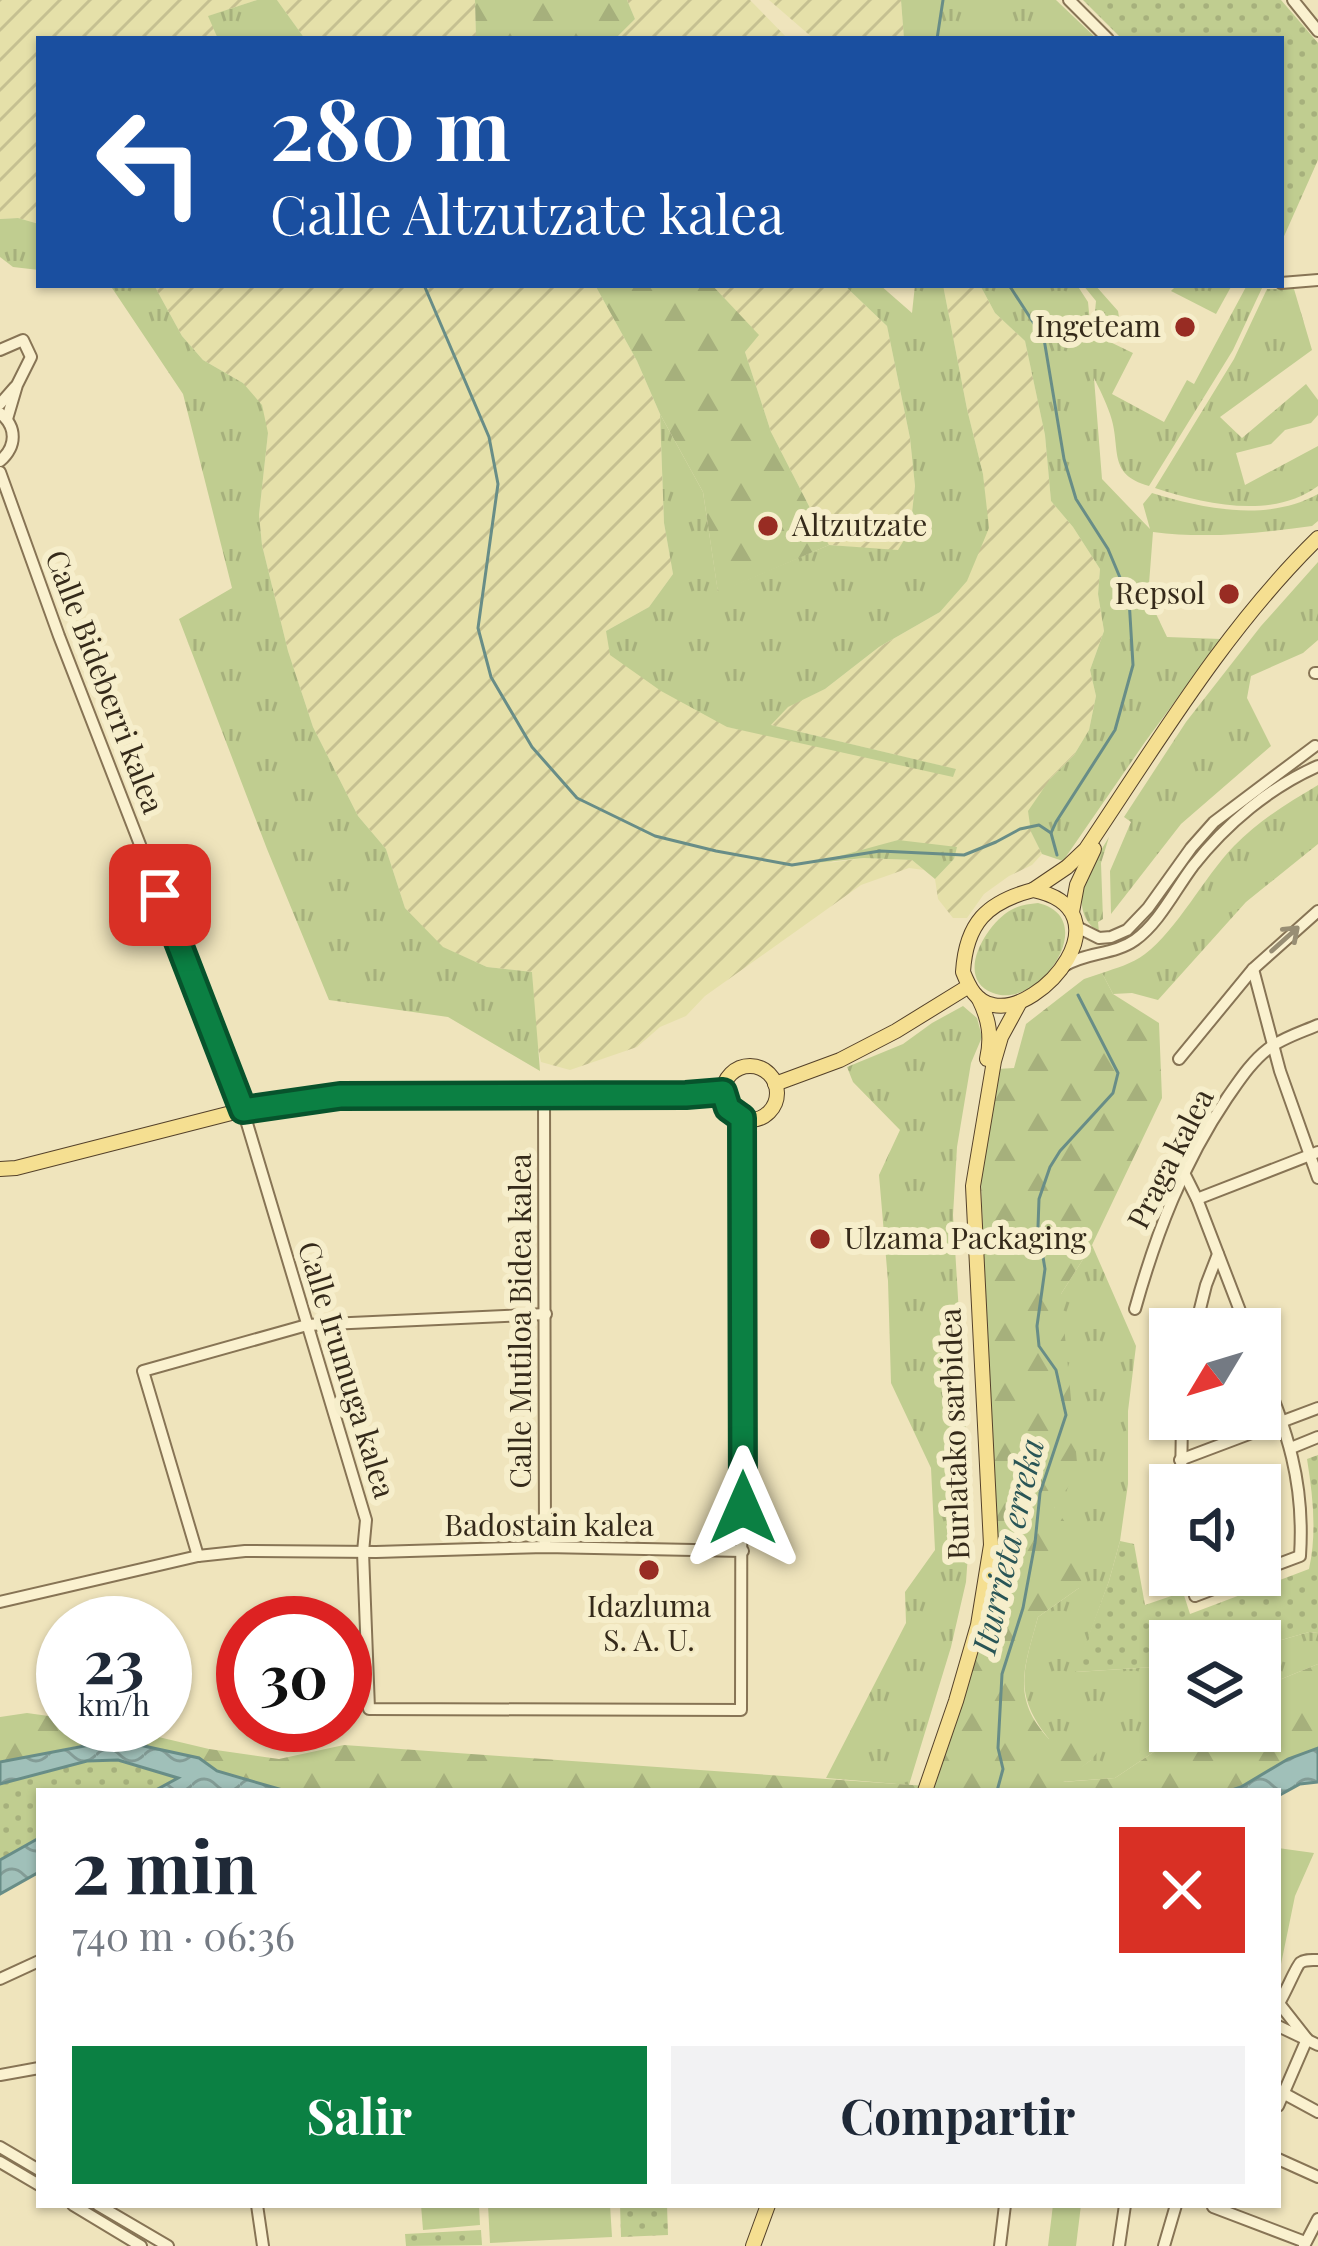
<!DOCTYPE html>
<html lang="es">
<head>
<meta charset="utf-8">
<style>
  body { margin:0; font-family:"Playfair Display",serif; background:#f2f2f3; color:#1f2937; height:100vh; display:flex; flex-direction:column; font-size:45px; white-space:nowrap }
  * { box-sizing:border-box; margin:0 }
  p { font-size:39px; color:#747a83 }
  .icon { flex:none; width:66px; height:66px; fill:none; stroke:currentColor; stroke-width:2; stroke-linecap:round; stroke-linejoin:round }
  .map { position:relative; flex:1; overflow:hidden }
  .side { position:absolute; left:36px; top:1788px; width:1245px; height:420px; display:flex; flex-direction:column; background:#fff; border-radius:0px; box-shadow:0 3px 9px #0004 }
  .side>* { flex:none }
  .hud { position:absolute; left:36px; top:36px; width:1248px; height:252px; border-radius:0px; box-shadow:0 3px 9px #0004; background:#1a4fa0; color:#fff; overflow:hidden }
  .needle { width:78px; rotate:232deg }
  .tools { position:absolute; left:1149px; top:1308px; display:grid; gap:24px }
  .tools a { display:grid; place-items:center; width:132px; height:132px; border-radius:0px; background:#fff; box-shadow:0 3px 9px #0004; font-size:60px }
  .speed { position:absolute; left:36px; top:1596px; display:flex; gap:24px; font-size:60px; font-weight:700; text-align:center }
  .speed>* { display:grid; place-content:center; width:156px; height:156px; border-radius:50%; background:#fff; box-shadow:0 3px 9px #0004; line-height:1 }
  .speed small { font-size:30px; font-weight:400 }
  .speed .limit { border:18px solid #d22; background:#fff; color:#111 }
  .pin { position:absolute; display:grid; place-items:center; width:102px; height:102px; color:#fff; margin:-51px; border-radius:24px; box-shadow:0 6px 18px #0006 }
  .me { position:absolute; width:132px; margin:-66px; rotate:0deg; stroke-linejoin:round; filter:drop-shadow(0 0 9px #0008) }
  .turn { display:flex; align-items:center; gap:42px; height:252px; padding:0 36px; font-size:54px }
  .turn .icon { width:156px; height:156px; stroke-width:2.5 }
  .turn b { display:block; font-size:84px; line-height:102px }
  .round { display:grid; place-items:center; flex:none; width:126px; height:126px; border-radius:0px; background:#f2f2f3 }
  .overview { display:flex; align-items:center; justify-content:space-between; height:204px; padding:0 36px }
  h1 { font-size:72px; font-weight:700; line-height:90px }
  .cta { display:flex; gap:24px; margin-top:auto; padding:24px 36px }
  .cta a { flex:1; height:138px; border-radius:0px; background:#0b8043; color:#fff; font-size:48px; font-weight:700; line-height:138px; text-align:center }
  .cta a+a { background:#f2f2f3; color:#1f2937 }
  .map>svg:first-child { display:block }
  .farmland { fill:url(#farmland-furrows) }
  .grass { fill:url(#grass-tufts) }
  .forest { fill:url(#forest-firs) }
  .park { fill:url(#park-dots) }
  .garden { fill:#c0cd90 }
  .water { fill:url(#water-waves); stroke:#688d87; stroke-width:3 }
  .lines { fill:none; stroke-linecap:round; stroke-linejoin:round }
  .stream { stroke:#688d87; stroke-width:3 }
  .minor-casing { stroke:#877455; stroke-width:14 }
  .major-casing { stroke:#54412a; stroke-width:16 }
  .minor { stroke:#faf1cf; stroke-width:10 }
  .major { stroke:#f5df91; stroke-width:14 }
  .oneway { stroke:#988e74 }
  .route-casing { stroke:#07532c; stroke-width:30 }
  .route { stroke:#0b8043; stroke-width:21 }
  .poi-dot { fill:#982c23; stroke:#f6eecb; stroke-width:4.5 }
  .labels { text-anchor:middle; stroke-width:12; stroke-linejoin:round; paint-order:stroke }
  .poi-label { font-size:30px; fill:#352a1a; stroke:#f6eecb; text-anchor:end }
  .street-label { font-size:30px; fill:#352a1a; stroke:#f6eecb }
  .water-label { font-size:33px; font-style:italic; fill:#295556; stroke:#f6eecb }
</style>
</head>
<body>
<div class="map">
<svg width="1318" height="2246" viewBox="0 0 1318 2246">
  <defs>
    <pattern id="farmland-furrows" width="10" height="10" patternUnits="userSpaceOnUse" patternTransform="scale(3)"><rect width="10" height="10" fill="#e5e0a9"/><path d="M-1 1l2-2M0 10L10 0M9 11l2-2" fill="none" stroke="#c5c091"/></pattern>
    <pattern id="grass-tufts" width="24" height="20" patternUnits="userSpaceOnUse" patternTransform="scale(3)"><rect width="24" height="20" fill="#c0cd90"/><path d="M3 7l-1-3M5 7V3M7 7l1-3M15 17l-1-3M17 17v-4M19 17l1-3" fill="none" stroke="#a6b07c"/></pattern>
    <pattern id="forest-firs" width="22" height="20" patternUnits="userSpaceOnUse" patternTransform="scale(3)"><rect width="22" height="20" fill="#c0cd90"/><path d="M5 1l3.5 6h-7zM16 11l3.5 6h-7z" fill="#a6b07c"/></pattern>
    <pattern id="park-dots" width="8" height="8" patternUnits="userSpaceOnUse" patternTransform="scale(3)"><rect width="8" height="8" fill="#c0cd90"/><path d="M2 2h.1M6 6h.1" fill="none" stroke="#a6b07c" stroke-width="1.8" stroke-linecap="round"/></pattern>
    <pattern id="water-waves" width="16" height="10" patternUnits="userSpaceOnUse" patternTransform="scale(3)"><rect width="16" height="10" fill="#a0c0b9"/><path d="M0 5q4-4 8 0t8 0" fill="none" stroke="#839c96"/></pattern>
  </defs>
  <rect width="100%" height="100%" fill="#efe4bc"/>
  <!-- farmland -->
  <g class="farmland">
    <path d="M0 0H257L209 16 218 39H39V224L18 218 0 219Z"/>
    <path d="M277 0H475L476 39H305Z"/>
    <path d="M627 0H750L788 39H615L635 19Z"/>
    <path d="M769 0H901L904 39H814Z"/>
    <path d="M154 285H595L637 361 660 414 664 523 673 574 649 607 606 631 727 727 955 769 771 725 788 706 825 689 879 647 940 612 967 580 988 528 983 474 967 409 943 285H980L995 313 1025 341 1045 435 1051 501 1073 527 1100 569 1098 594 1104 631 1090 670 1096 696 1089 730 1074 755 1050 779 1031 832 1042 854 1032 865 1009 876 984 894 967 918H953L938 899 935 879 954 859 898 840 828 863 864 858 912 860 924 870 909 868 861 885 705 996 686 1016 660 1027 637 1047 570 1070 541 1062 536 1039 532 972 487 967 442 947 405 908 386 849 358 816 313 727 288 651 262 545 259 515 268 433 243 383 203 360 182 336Z"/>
    <path d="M712 285H844L887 326 910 438 915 486 910 530 898 551 829 545 771 432 745 352 758 335Z"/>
  </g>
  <!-- grass -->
  <g class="grass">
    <path d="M257 0H277L305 39H218L208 16Z"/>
    <path d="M901 0H1056L1097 39H904Z"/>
    <path d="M18 218 39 224V270L13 267 0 257V219Z"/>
    <path d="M110 285H154L182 336 203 360 243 383 262 405 268 433 259 515 262 545 288 651 313 727 358 816 386 849 405 908 443 947 487 967 532 972 540 1071 448 1017 329 1000 267 849 179 619 232 588 183 394Z"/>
    <path d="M844 285H880L912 313 915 285H943L967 409 983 474 989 528 967 581 940 612 879 647 825 689 788 707 771 725 956 769 953 777 727 727 661 691 610 655 606 631 649 607 673 574 664 523 660 414 703 492 718 592 829 545 898 550 910 530 915 486 910 438 887 326Z"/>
    <path d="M980 285H1077L1088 302 1092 343 1096 301 1083 285H1095L1118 311 1121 329 1108 341 1133 353 1112 394 1164 422 1187 380 1194 384 1247 285 1262 288 1233 350 1149 486C1106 474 1122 448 1110 414 1106 402 1099 388 1094 378L1102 479 1150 529 1143 504 1152 493C1204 509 1268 522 1318 494V521L1312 526C1259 533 1207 539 1153 532L1148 597 1167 637 1221 639 1145 742 1063 861 1042 854 1031 832 1028 811 1050 779 1074 755 1089 730 1096 696 1090 670 1104 631 1098 594 1100 569 1073 527 1051 501 1045 435 1025 341 995 313Z"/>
    <path d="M1177 285H1232L1216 314 1171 291Z"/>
    <path d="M1267 289H1294L1312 350 1220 417 1242 438 1306 384 1318 400V415L1311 423 1285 430 1271 444 1236 453 1245 485 1318 446V486C1272 520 1205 504 1155 488L1234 359Z"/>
    <path d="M1318 562V640L1303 653 1251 676 1247 698 1271 746 1181 824 1111 914 1110 871 1131 822 1124 817 1186 722 1261 626Z"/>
    <path d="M1318 785V844L1246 902 1158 1000 1132 993 1113 994 1102 973C1116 968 1132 964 1145 954 1177 930 1204 877 1234 846 1259 820 1288 803 1318 785Z"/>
    <path d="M1109 837 1101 863 1103 919 1098 922 1099 932C1063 908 1093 864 1109 837Z"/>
    <path d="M898 840 957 847 954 859 935 879 912 860 864 858 814 863Z"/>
    <path d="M1038 903C1102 918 1039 1011 993 993 953 978 987 923 1011 910 1019 905 1028 904 1038 903Z"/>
    <path d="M963 1006 977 1018 982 1037 971 1063 957 1147 953 1215 971 1512 966 1582 951 1647 909 1785 826 1778 906 1623 905 1592 935 1550 931 1468 891 1383 888 1281 879 1175 900 1130 853 1082 847 1067 903 1044 932 1023Z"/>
    <path d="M1092 1245 1136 1346 1128 1411V1484L1120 1541 1109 1581 1076 1672 1170 1666V1731H1185L1115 1778 1060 1782 1091 1760 1090 1739H1049C1012 1693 1024 1669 1038 1617L1079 1588 1054 1507 1061 1294Z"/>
    <path d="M1309 1632 1318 1633V1664L1260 1688V1646Z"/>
  </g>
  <!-- forest -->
  <g class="forest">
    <path d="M475 0H627L635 19 615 39H476Z"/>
    <path d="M595 285H712L759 335 745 352 771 432 829 545 718 593 703 492 660 414 637 361Z"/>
    <path d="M1102 973 1113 994 1159 1023 1162 1098 1092 1245 1061 1294 1078 1473 1054 1507 1090 1556 1079 1588 1038 1617C1025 1666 1010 1697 1049 1739H1090L1105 1743 1091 1760 1063 1782 1115 1778 1185 1731H1260V1688L1318 1664V1748L1288 1759 1241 1787 1229 1791H286L217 1771 199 1758 83 1745 0 1762V1717L27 1713 63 1718V1725H108L209 1749 279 1759 344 1745 926 1786 936 1760 995 1536 981 1181 997 1069 1014 1068 1026 1024 1084 979Z"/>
  </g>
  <!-- park -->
  <g class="park">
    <path d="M1083 0H1281L1318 43V160L1281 243V39H1122Z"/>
    <path d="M1318 1455V1633L1309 1632 1260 1646V1641H1170V1666L1075 1672 1109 1581 1120 1541 1134 1544 1145 1605 1183 1592 1190 1614 1309 1569C1317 1533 1313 1496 1307 1459Z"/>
    <path d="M118 1760 181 1779 154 1791H39V1838L0 1860V1784L87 1761Z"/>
    <path d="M620 2205H667L668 2235 621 2237Z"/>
    <path d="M481 2230 482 2245 406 2246 405 2234Z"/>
  </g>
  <!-- garden -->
  <g class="garden">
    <path d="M1278 1848 1314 1853 1295 1896 1280 1969Z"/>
    <path d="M421 2205H479L480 2225 423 2230Z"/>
    <path d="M488 2205H610L612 2237 490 2243Z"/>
    <path d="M1053 2205H1081L1076 2246H1048Z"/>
  </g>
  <!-- water -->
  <g class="water">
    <path d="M116 1740 199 1758 217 1771 286 1791H154L178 1778 118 1760 87 1761 0 1784V1762Z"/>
    <path d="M1318 1748V1782L1300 1784 1278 1796V1791H1229L1241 1787 1288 1759Z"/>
    <path d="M39 1838V1872L0 1894V1860Z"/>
  </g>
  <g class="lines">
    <!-- stream -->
    <g class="stream">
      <path d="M937 39 943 0"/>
      <path d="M424 285 489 437 498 484 478 628 491 677 532 747 577 798 655 836 716 851 792 865 880 851 964 855 996 842 1020 829 1039 825 1051 833"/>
      <path d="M1009 285 1044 339 1064 459 1076 499 1108 549 1129 599 1133 665 1115 730 1056 822 1051 833 1057 855"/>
      <path d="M997 1791 1003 1769 998 1748 1002 1674 1023 1608 1035 1543 1040 1493 1066 1415 1056 1370 1039 1346 1037 1326 1045 1269 1038 1227 1039 1199 1050 1167 1060 1151 1113 1093 1118 1073 1078 995"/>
    </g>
    <!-- minor casing -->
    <g class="minor-casing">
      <g id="minor">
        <path d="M1069 0 1108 39"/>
        <path d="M1293 0 1318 31"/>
        <path d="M1281 283 1318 280"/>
        <path d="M0 350 23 340 31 357 17 385 7 419"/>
        <path d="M0 404 15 387"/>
        <path d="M0 413C17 427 17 446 0 461"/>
        <path d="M0 472 59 636 243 1110 366 1520 363 1552 369 1709 741 1710 742 1118"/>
        <path d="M1315 673H1318"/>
        <path d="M1077 927 1099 938 1111 937 1127 930 1148 908 1191 848 1214 822 1315 746"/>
        <path d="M1064 966C1086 952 1114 955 1135 940 1159 923 1175 890 1193 866 1226 824 1270 787 1318 766"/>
        <path d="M1253 969 1280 1071 1318 1178"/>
        <path d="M1179 1059 1253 969 1318 911"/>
        <path d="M544 1096 545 1547"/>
        <path d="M1184 1173 1197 1199 1247 1329"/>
        <path d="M1197 1199 1318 1152"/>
        <path d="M1135 1309C1156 1234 1183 1163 1227 1098 1239 1081 1251 1062 1268 1049 1282 1038 1302 1032 1318 1025"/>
        <path d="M1195 1329 1206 1285 1218 1254"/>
        <path d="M1260 1364C1287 1433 1305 1480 1300 1556L1260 1571"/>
        <path d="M1291 1448 1318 1437"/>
        <path d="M1180 1460 1318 1408"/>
        <path d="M1181 1485 1182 1419"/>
        <path d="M198 1556 143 1371 307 1325 546 1314"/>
        <path d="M1191 1575 1195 1596 1250 1575"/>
        <path d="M0 1602 198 1556 245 1551 376 1552 545 1547 743 1551"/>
        <path d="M0 1979 39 1961"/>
        <path d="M1278 2002 1307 2039"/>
        <path d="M1279 2003C1284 1996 1297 1965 1300 1963 1305 1959 1312 1960 1318 1960"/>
        <path d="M1278 2026 1318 2045"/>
        <path d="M0 2075 39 2068"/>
        <path d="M1283 2093 1318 2112"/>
        <path d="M1278 2106 1307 2039"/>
        <path d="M0 2147 39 2170"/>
        <path d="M1278 2159 1318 2177"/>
        <path d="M0 2162 39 2185"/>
        <path d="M73 2205 141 2246"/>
        <path d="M98 2205 168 2246"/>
        <path d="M257 2205 263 2246"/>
        <path d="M1213 2207 1305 2242"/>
        <path d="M1000 2246 1005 2205"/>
        <path d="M1119 2246 1125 2205"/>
        <path d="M1164 2246 1176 2205"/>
        <path d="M1304 2246 1318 2219"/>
      </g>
    </g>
    <!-- major casing -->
    <g class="major-casing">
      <g id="major">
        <path d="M1033 890 1067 867 1086 849C1158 742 1225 629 1318 538"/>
        <path d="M1033 890C1129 910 1042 1016 993 1005 976 1002 969 987 963 972 966 923 987 902 1033 890Z"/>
        <path d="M1072 912 1077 885 1094 849"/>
        <path d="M979 999C989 1019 992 1037 987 1059"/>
        <circle cx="750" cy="1093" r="27"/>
        <path d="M775 1084 840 1060 896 1031 969 986"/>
        <path d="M0 1169 16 1168 243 1110 340 1096 686 1095 723 1092"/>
        <path d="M925 1791 956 1701 978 1625 991 1545 973 1186 994 1061 1001 1037 1020 1002"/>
        <path d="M753 2246 768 2205"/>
      </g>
    </g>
    <!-- minor -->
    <use href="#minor" class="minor"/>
    <!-- major -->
    <use href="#major" class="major"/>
  </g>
  <!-- one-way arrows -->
  <defs><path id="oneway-shaft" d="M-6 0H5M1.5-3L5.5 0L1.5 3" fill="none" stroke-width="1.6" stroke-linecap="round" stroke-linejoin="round" transform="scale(3)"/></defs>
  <use class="oneway" href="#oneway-shaft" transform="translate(1285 939) rotate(-42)"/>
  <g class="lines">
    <!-- route casing -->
    <g class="route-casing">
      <path id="route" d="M160 895 243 1110 340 1096 686 1095 723 1092 728 1108 742 1118 743 1508"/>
    </g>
    <!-- route -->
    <use href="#route" class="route"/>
  </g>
  <!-- markers -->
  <g class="poi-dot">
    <circle cx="1185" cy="327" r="12"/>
    <circle cx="768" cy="526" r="12"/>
    <circle cx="1229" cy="594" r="12"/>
    <circle cx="820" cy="1239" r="12"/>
    <circle cx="649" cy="1570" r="12"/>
  </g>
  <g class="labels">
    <!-- poi labels -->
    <g class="poi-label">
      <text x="1161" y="337">Ingeteam</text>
      <text x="792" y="536" text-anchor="start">Altzutzate</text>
      <text x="1205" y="604">Repsol</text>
      <text x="844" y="1249" text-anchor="start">Ulzama Packaging</text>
      <text x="649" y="1617" text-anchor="middle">Idazluma<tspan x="649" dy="34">S. A. U.</tspan></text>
    </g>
    <!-- street labels -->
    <g class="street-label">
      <text transform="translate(104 682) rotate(69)" y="10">Calle Bideberri kalea</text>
      <text transform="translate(1171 1159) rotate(-63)" y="10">Praga kalea</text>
      <text transform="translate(521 1321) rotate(-90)" y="10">Calle Mutiloa Bidea kalea</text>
      <text transform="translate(346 1370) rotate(73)" y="10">Calle Irumuga kalea</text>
      <text transform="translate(955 1434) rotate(-92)" y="10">Burlatako sarbidea</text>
      <text x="549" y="1536">Badostain kalea</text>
    </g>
    <!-- water labels -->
    <g class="water-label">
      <text transform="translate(1008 1546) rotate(-77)" y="12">Iturrieta erreka</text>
    </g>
  </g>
</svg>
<div class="tools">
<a><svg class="needle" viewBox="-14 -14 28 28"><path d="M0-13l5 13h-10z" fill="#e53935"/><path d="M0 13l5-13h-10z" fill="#747a83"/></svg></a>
<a><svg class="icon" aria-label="sound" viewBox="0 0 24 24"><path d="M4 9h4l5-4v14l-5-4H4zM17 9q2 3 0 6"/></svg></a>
<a><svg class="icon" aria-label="layers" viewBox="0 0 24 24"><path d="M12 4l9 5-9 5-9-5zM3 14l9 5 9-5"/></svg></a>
</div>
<div class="speed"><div>23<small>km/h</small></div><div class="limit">30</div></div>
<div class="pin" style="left:160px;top:895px;background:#d93025"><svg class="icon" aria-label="arrive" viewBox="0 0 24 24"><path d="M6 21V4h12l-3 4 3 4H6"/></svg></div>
<svg class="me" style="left:743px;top:1508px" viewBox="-20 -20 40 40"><path d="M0-17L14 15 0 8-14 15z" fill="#0b8043" stroke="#fff" stroke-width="4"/></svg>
<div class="hud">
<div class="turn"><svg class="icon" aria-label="left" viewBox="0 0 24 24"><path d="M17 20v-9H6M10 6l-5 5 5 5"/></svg><div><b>280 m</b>Calle Altzutzate kalea</div></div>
</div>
<section class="side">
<div class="overview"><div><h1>2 min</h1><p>740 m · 06:36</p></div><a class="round" style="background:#d93025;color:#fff"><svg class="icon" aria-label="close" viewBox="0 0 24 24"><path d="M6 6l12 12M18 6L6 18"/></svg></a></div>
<div class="cta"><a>Salir</a><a>Compartir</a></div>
</section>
</div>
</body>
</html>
